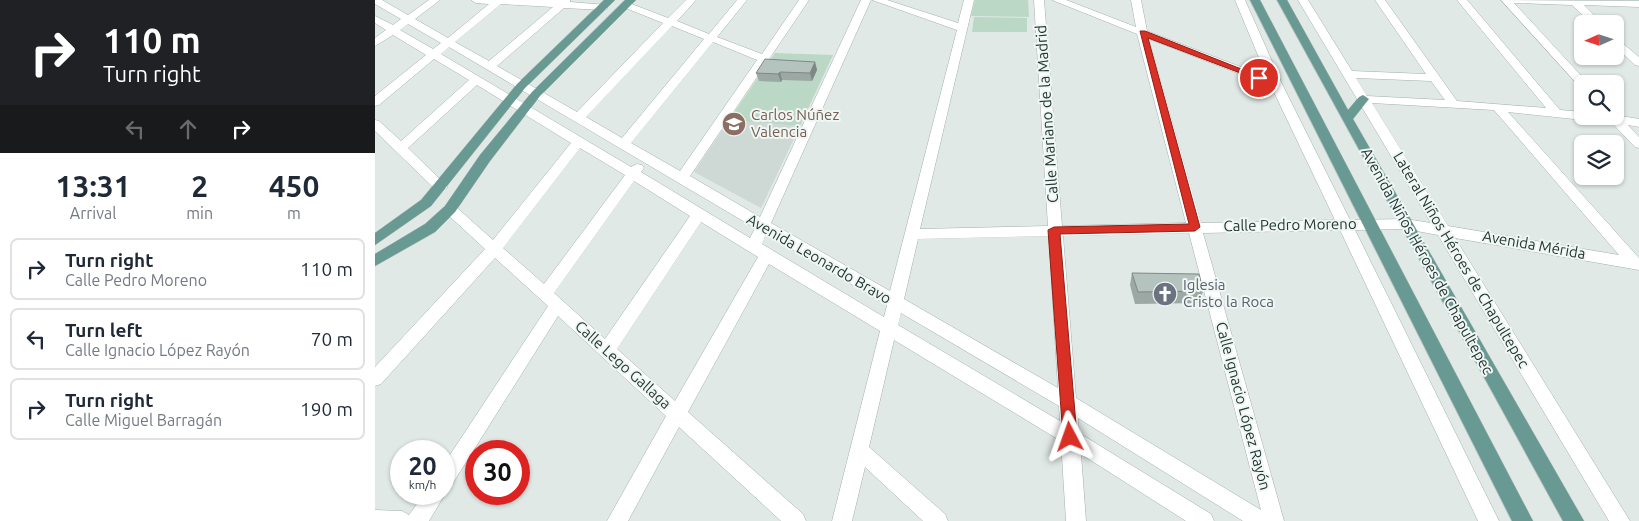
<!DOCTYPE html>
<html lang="en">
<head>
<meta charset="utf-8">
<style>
  body { margin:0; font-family:Ubuntu,sans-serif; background:#f2f2f3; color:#1f2937; height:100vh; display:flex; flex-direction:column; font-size:19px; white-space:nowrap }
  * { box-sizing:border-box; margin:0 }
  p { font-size:16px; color:#747a83 }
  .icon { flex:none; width:28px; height:28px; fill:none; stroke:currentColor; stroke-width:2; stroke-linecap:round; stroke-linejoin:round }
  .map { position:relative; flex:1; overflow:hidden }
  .side { display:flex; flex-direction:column; background:#fff; width:375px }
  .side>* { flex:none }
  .guide { background:#202124; color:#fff; overflow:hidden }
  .needle { width:32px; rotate:267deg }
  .controls { position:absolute; left:1199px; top:15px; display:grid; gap:10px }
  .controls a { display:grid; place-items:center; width:50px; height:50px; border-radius:8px; background:#fff; box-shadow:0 1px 4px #0004; font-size:25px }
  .speed { position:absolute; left:15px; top:440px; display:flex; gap:10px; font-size:25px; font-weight:700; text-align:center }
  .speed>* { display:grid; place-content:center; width:65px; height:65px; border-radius:50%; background:#fff; box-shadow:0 1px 4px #0004; line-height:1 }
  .speed small { font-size:12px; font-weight:400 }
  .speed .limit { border:8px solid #d22; background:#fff; color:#111 }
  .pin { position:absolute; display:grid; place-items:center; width:42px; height:42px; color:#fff; margin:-21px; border:2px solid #fff; border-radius:50%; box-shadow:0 1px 5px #0007 }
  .me { position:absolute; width:55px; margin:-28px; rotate:356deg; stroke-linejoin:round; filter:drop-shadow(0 0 4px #0008) }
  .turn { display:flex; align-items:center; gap:18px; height:105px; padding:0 20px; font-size:22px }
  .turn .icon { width:65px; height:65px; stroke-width:2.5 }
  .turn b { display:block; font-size:35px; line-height:42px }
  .lanes { display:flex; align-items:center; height:48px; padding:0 20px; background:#0003; justify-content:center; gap:25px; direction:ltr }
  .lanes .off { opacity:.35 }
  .eta { display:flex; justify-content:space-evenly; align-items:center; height:85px; text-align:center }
  .eta b { font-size:30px; font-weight:600; line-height:35px }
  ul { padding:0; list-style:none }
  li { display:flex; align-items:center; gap:15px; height:62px; margin:0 10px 8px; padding:0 10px; border:2px solid #e0e1e3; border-radius:8px }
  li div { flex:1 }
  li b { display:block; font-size:19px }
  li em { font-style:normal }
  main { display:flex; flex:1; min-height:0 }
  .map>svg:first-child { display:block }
  .built { fill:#ced8d5 }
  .green { fill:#bbd8c6 }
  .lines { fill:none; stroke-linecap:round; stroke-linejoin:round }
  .minor-casing { stroke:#a4b0ad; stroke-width:1 }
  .major-casing { stroke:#bdc3c2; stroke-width:1 }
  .minor { fill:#fff; fill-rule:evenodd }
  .major { fill:#699993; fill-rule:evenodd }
  .wall { fill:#9ca8a4 }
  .shaded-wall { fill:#7f8886 }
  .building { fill:#b5c3bf; stroke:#7f8886 }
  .route { fill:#d93025; stroke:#8d1f18 }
  .labels { text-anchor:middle; stroke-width:4; stroke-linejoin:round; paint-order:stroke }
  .street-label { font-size:15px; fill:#233734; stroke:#eff6f3 }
  .education-label { font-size:15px; fill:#785e54; stroke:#eff6f3; text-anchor:start }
  .worship-label { font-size:15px; fill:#5b616d; stroke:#eff6f3; text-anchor:start }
</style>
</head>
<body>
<main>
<section class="side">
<div class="guide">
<div class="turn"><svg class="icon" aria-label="right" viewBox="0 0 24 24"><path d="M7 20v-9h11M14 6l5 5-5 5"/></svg><div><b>110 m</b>Turn right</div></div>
<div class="lanes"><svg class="icon off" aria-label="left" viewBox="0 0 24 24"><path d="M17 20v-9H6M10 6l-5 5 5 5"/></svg><svg class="icon off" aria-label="ahead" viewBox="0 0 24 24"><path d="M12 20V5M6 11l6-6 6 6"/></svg><svg class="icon" aria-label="right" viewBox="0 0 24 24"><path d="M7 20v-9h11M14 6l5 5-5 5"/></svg></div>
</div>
<div class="eta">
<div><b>13:31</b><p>Arrival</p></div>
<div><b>2</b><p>min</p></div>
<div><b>450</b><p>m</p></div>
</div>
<ul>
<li><svg class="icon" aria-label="right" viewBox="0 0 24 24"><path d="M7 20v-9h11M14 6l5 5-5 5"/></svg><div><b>Turn right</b><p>Calle Pedro Moreno</p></div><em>110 m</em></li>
<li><svg class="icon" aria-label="left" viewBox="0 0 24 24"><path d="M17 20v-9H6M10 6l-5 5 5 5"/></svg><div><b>Turn left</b><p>Calle Ignacio López Rayón</p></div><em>70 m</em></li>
<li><svg class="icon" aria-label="right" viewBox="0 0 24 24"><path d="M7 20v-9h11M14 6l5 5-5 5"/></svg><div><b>Turn right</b><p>Calle Miguel Barragán</p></div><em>190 m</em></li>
</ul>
</section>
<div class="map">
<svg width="1264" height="521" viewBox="0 0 1264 521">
  <rect width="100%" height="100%" fill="#e0e9e6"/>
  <!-- built -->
  <path class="built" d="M354 120 425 126 386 208 319 172Z"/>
  <!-- green -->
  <g class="green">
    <path d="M600 0H653L654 17 596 16Z"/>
    <path d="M599 17 652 18V32H597Z"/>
    <path d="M400 53 458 55 425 126 354 120Z"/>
  </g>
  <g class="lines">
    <!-- minor casing -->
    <g class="minor-casing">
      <g id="minor">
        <path d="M0 0H7L33 15 54 0H65L40 19 73 38 114 4 101 3 96 0H195V2L232 5V9L228 10 189 8 122 66 202 112 288 23 248 7V3H254L293 18 311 0H321L302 21 334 34 362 0H372L342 37 387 54 424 0H434L315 176 385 217 486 0H496L396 223 515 291 582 30 497 0H512L583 23 589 0H599L545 229 673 226 659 0H669L687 226 811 223 762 34 677 0H691L761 27 756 0H766L772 31 892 77 860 0H870L907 84 975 220 1031 219 1056 223 923 0H933L977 71 1051 74 1000 0H1010L1082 101 1171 108 1082 0H1092L1185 110 1208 112V116L1240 115 1264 119V127L1253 125 1264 137V148L1260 147 1237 123 1133 112 1264 258V270L1080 238 1255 521H1234L1063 235 1031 229 980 230 1124 521H1103L965 230 828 233 909 521H868L703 418 704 433 836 514 839 521H811L706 454 711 521H691L686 441 519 340 494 447 570 514 573 521H548L490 467 477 521H457L505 331 394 264 313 412 428 514 431 521H406L304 427 253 521H232L291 416 183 316 76 486 69 489V464L173 306 120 258 6 384 0 386V367L110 249 70 212 68 209 70 206H80L118 240 196 143 102 85 33 148 73 187 66 191 61 190 0 131V120L4 121 26 141 94 80 59 59 4 105 0 106V96L51 55 18 35 0 46V38L11 30 0 23V16L18 25 26 19 0 4ZM126 4 178 7 114 61 80 42ZM33 24 66 43 58 49 25 30ZM297 26 329 39 247 138 211 117ZM774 39 896 86 960 220 826 223ZM338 42 382 60 305 171 256 143ZM74 47 380 228 375 238 266 172 269 168 267 165 262 164 256 167 66 54ZM981 78 1056 81 1070 100 992 96ZM997 103 1119 110 1244 255 1073 226ZM205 148 250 175 169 284 128 248ZM259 181 315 216 230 339 179 293ZM326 222 383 257 300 401 242 349ZM814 233 886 510 701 398 688 236ZM391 234 512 305 509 317 387 244ZM674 236 683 388 529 299 543 239ZM526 313 684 406 685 421 523 325Z"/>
        <path d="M1126 0 1264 1V7L1209 5 1228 24H1217L1197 5 1139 3 1212 82 1214 84H1208V87L1204 86Z"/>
        <path d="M1240 37 1264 57V66L1260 65 1240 46Z"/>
        <path d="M69 491 70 494 54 521H0V510L27 511 34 515 49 494H69Z"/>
      </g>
    </g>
    <!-- major casing -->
    <g class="major-casing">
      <g id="major">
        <path d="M229 0H240L150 88 56 206 0 245V233L46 200 142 84Z"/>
        <path d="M250 0H261L165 96 115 161 80 212 60 232 0 266V254L50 224 70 206 105 155 157 92Z"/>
        <path d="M875 0H885L1158 521H1137Z"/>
        <path d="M902 0H912L973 110 984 97 988 95 994 99 978 119 1209 521H1188Z"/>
      </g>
    </g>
    <!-- minor -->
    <use href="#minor" class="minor"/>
    <!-- major -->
    <use href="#major" class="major"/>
  </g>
  <!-- wall -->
  <g class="wall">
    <path d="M440 62 442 70 437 81 407 80 406 82 384 81 381 73Z"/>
    <path d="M757 273 828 291 825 303 760 304 755 285Z"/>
  </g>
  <!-- shaded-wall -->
  <g class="shaded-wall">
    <path d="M440 62 442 70 437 81 435 73Z"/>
    <path d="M405 72 407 80 406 82 403 74Z"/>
  </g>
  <!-- building -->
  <g class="building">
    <path d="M390 59 440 62 435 73 405 72 403 74 381 73Z"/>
    <path d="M757 273 824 274 828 291 763 292Z"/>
  </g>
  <!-- route -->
  <path class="route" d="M765 31H770L889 78 881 79 773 38 825 227 820 231 685 234 702 437 700 442 695 444 690 442 688 437 673 230 679 227 814 224Z"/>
  <!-- icons -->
  <defs>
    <g id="school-disc" transform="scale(1.25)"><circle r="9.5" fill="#8d6e63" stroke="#eff6f3"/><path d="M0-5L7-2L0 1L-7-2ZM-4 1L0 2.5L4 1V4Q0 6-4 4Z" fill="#fff"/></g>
    <g id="church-disc" transform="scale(1.25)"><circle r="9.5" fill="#6b7280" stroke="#eff6f3"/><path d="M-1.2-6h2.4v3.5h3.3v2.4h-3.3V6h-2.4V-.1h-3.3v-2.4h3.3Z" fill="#fff"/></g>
  </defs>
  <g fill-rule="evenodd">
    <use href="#school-disc" x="359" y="124"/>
    <use href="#church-disc" x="790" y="294"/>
  </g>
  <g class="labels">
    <!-- street labels -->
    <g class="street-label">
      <text transform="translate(672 114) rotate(-94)" y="5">Calle Mariano de la Madrid</text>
      <text transform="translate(915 225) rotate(-1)" y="5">Calle Pedro Moreno</text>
      <text transform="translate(1159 245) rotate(10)" y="5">Avenida Mérida</text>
      <text transform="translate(444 259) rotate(30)" y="5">Avenida Leonardo Bravo</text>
      <text transform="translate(1086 260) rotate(59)" y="5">Lateral Niños Héroes de Chapultepec</text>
      <text transform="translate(1052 261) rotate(61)" y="5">Avenida Niños Héroes de Chapultepec</text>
      <text transform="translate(248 365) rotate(42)" y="5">Calle Lego Gallaga</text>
      <text transform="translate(868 406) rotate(75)" y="5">Calle Ignacio López Rayón</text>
    </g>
    <!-- education labels -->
    <g class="education-label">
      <text x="376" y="120">Carlos Núñez<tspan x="376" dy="17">Valencia</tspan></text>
    </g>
    <!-- worship labels -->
    <g class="worship-label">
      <text x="808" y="290">Iglesia<tspan x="808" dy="17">Cristo la Roca</tspan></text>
    </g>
  </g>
</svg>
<div class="controls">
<a><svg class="needle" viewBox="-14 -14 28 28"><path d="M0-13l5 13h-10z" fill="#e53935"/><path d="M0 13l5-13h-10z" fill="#747a83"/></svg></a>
<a><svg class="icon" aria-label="search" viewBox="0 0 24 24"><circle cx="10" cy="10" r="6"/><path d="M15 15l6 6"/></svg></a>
<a><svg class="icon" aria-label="layers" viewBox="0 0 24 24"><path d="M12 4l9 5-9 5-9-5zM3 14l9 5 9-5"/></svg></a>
</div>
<div class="speed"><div>20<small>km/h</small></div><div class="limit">30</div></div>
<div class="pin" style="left:884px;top:78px;background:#d93025"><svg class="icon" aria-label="arrive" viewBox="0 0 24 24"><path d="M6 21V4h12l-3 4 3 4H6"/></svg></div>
<svg class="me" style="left:695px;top:437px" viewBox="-20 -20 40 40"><path d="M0-17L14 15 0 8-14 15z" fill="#d93025" stroke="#fff" stroke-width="4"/></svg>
</div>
</main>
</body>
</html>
